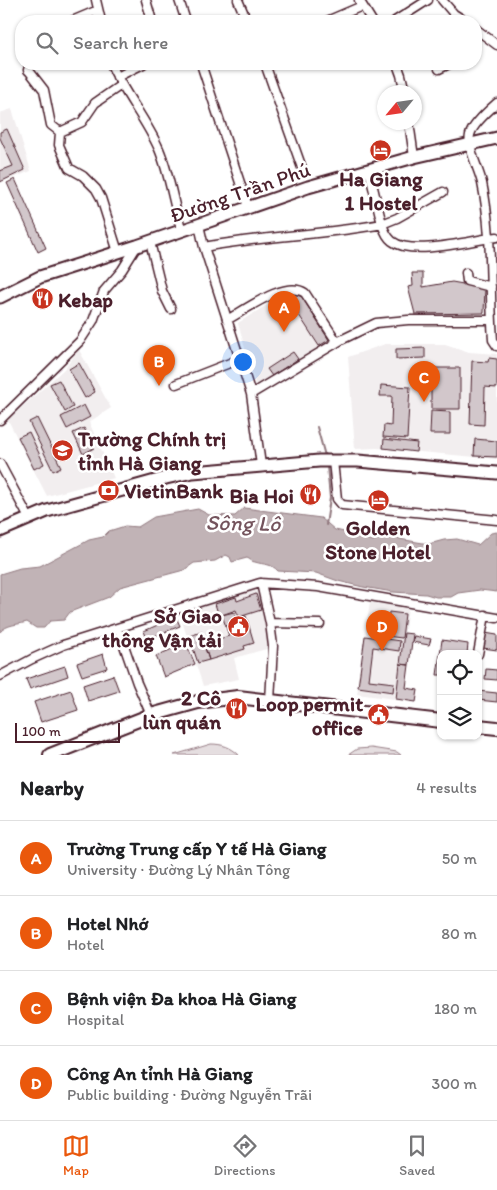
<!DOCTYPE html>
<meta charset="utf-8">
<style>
:root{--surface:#fff;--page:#f6f6f6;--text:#202124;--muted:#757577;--line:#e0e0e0;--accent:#ea580c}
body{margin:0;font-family:Itim,sans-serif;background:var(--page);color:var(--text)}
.controls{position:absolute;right:15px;bottom:15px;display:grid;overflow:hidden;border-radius:10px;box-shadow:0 1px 4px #0004}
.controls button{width:45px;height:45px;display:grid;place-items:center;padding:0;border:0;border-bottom:1px solid var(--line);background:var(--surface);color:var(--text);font:25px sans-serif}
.compass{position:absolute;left:377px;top:85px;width:45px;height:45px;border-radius:50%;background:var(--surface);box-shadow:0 1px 4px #0004;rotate:241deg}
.scale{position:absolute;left:15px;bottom:12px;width:105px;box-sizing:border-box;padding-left:5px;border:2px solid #4a1f2b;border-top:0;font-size:14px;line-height:18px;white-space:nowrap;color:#4a1f2b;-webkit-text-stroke:4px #fff;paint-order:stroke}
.you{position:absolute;left:242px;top:361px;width:18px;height:18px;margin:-12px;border:4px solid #fff;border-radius:50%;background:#1a73e8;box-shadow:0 0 0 8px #1a73e833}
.badge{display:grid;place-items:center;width:32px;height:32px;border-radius:50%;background:var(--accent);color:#fff;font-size:16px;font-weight:700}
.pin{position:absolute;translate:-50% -41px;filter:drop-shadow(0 1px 2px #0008)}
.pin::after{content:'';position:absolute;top:26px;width:18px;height:15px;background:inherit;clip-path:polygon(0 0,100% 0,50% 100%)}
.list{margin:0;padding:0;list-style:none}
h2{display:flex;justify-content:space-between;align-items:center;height:65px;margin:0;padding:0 20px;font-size:21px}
h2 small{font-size:16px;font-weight:400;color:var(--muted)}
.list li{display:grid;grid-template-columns:32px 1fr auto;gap:15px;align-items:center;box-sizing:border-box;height:75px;padding:0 20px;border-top:1px solid var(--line)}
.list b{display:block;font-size:19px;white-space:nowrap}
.list p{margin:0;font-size:16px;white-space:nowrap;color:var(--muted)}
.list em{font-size:16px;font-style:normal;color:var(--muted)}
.icon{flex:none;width:28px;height:28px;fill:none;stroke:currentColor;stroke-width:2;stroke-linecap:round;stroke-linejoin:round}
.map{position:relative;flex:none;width:497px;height:755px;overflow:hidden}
.search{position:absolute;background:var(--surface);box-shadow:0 1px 4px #0004;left:15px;right:15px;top:15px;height:55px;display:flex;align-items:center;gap:12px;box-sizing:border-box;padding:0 18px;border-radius:20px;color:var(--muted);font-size:19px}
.sheet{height:365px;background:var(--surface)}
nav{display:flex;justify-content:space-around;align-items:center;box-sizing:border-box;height:70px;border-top:1px solid var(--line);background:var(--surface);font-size:14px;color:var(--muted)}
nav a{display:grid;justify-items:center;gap:2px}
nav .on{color:var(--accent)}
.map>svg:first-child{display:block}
.built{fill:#f2eeef}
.green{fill:#e5dee0;stroke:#987e86}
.water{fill:#c1b3b6;stroke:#91787e}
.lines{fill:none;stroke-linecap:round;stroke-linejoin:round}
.stream{stroke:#91787e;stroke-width:2}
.building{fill:#d2c7cb;stroke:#4a1f2b}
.street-tunnel{stroke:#dbd2d5;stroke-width:8;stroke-dasharray:8 4;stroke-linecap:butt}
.street-casing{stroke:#4a1f2b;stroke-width:11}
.secondary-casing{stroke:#4a1f2b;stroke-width:15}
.primary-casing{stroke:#4a1f2b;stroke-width:16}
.street{stroke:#fff;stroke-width:8}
.secondary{stroke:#fff;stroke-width:11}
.primary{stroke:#fff;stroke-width:12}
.labels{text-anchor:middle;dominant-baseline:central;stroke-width:5;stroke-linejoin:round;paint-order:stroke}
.poi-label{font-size:21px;font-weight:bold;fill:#4a1f2b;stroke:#fff;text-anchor:end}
.street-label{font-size:21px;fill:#4a1f2b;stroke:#fff}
.water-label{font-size:22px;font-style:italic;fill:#74535c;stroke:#fff}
</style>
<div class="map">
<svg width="497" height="755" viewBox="0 0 497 755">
<rect width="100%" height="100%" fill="#fff"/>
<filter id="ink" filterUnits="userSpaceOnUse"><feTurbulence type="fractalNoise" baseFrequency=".02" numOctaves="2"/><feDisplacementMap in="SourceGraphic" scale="10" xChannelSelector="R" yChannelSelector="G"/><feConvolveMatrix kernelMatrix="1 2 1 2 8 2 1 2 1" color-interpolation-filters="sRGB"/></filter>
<g filter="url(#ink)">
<path class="built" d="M12,109L31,171L0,183V113Z
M294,290L300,291L333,342L269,381L255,384L238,323L273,301Z
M385,344H445L469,352L497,354V459L377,448L355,449L348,357Z
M79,350L111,408L89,422L114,478L47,496L8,420L64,369Z
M257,589L268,624L270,648L234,658L239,679L203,686L180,615L199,606Z
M370,602L408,608L395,699L357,694Z"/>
<path class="green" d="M211,744C222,744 231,747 239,755H174Z
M371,748L397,752L401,755H348L357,749Z"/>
<path class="water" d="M244,508L321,518L335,530L363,536L368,540L373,541L389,534L395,528L397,529V537L399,539L429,544L444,540L457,539L478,545L491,533L497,532V592L480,590L458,593L451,597H436L426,594L393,592L363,587L338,581L316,573L278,571C271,563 264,565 255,562C252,562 250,559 247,558L232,562L230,557L226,555L215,561L194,563L184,570L120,587L109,597L70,612L64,620L50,621L44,628H36L27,622C17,625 7,624 0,632V574L20,568L40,566L89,540L103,537L109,531L125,526L138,527L154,517L198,509L209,515L235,516Z"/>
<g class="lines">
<path class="stream" d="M317,427L325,456
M326,525L330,498L327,466"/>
</g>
<path class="building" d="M7,129L25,170L0,182V171L13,166L0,138V132Z
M15,179L46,248L38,252L7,183Z
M412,273H423V287L452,282L485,288L484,313L415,314L408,287L413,286Z
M298,291L329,340L319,346L288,298Z
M425,348V358L396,359V349Z
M293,352L298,359L272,376L267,369Z
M489,358L497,359V388L485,387L484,425L470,424L472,361L488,362Z
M79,363L95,392L85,398L69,369Z
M431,368H460V409H431Z
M59,380L73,407L65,412L50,384Z
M381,385L410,387L407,439L383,437L384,425L391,426L392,396H380Z
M84,405L90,417L67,429L61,417Z
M431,411L450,412V434H430Z
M37,418L61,467L53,471L29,422Z
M84,428L94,448L83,454L73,433Z
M29,432L44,464L34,469L18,437Z
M384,439L417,443L416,452L383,448Z
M475,439L497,441V457L474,456Z
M256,594L261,610L239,617L236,610L219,616L215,604L236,597L237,601Z
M234,612L236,619L246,616L254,643L244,646L245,649L209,660L204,644L229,636L222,615Z
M389,612L405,614L402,638L386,636Z
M176,617L180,626L147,639L144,631Z
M202,632L204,638L202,639L209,660L198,663L189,636Z
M404,633L413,634L409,665L400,664Z
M485,633L497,635V650L483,648Z
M365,636L400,641L399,651L373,647L369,680L394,683L393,692L358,687Z
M414,636L431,639L429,645L412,642Z
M442,640L468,644L467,654H441V675H437Z
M186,643L195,664L164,677L156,656Z
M103,654L107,668L82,676L77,663Z
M400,664L409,665L406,688L418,690L416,702L396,699Z
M65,666L68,676L30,689L26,679Z
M486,669L497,670V680L485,679Z
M113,675L119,691L88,701L83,685Z
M71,690L78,710L41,722L34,702Z
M478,691L497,693V702L478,700Z"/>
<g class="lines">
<path class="street-tunnel" d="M302,168L306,179"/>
<defs>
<path id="street" d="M96,0L101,21
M146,0L152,21
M179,0L186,21
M238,0L247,21
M359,0L372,21
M442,0L454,14L465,21
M72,21L98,10
M327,21L362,6
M395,21L428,0
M476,29L497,45
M30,64L28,70L30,72L44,90L51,125L60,132L82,122L95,103L121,85
M111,64C124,94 146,119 159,149C170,175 173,204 182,231
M201,64L248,207
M265,64L302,168
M397,64L401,75L405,92
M439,69L449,64
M117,77L143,64
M497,103C489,110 472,125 470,135C467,148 479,169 482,183C493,235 489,288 493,340L497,346
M409,122L414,157
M60,132L59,145L69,168L83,176L96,189L101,198L118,252
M369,171L382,224L397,218L443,192
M199,225L204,247C263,236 323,235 382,224C384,230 387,237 392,241C412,257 472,240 497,237
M150,242L162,291L171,309
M204,247L251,394L261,465
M466,273L467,281L491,287
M227,320C245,310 286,279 305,293L337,342
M176,384L240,359
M251,394L341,340L376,323L408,320H491
M0,420L80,341L93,321L104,291L122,270L137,246
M333,461L337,499L342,505L497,520
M0,464L29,518
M261,583L270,623
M118,628L137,683L151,715
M478,654L485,615
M0,676L32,659L63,645L260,583L318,587L497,618
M270,701L273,646L270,623L320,624"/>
<path id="secondary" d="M0,297L40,277L137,246L308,187L414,157L497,138
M0,531L47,511L166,478L193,472L319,461H358L497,473"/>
<path id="primary" d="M478,726L497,728
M50,755L151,715L198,702L238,697L441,721"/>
</defs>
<use href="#street" class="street-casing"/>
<use href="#secondary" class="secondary-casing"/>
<use href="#primary" class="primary-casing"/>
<use href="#street" class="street"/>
<use href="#secondary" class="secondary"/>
<use href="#primary" class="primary"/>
</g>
</g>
<defs>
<symbol id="hotel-disc" viewBox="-11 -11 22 22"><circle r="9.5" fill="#c8321e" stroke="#fff"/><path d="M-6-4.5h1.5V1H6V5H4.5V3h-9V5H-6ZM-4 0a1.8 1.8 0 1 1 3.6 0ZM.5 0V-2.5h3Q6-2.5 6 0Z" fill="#fff"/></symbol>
<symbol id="restaurant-disc" viewBox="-11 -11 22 22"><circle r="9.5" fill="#c8321e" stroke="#fff"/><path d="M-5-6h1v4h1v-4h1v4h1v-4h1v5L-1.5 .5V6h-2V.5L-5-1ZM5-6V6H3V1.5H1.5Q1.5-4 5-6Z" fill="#fff"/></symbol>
<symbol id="university-disc" viewBox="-11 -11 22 22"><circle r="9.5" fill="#c8321e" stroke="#fff"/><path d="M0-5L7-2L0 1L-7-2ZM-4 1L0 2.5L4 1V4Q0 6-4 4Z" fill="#fff"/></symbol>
<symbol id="bank-disc" viewBox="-11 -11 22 22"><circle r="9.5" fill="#c8321e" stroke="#fff"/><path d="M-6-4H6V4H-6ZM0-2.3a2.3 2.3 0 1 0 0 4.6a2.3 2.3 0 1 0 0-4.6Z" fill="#fff"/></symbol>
<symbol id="civic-disc" viewBox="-11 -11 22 22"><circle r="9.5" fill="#c8321e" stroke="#fff"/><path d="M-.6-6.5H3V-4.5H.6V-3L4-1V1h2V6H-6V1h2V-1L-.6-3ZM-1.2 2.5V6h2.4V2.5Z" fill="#fff"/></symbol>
</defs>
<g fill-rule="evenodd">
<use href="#hotel-disc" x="368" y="138" width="25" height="25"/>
<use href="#restaurant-disc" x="30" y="286" width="25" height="25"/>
<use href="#university-disc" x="50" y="438" width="25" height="25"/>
<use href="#bank-disc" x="96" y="478" width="25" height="25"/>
<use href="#restaurant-disc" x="298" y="482" width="25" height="25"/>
<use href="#hotel-disc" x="366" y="488" width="25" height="25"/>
<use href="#civic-disc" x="226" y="614" width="25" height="25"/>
<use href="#restaurant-disc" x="224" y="696" width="25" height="25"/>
<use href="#civic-disc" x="366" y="702" width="25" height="25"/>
</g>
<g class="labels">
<g class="poi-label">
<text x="381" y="178" text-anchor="middle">Ha Giang<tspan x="381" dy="24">1 Hostel</tspan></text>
<text x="58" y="299" text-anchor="start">Kebap</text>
<text x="78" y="438" text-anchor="start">Trường Chính trị<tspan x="78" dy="24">tỉnh Hà Giang</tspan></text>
<text x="124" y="490" text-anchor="start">VietinBank</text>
<text x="294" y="495">Bia Hoi</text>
<text x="378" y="527" text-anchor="middle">Golden<tspan x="378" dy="24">Stone Hotel</tspan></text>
<text x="222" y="615">Sở Giao<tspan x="222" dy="24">thông Vận tải</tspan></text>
<text x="221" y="697">2 Cô<tspan x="221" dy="24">lùn quán</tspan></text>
<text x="363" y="703">Loop permit<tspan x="363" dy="24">office</tspan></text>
</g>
<g class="street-label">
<text transform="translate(240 192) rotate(-19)">Đường Trần Phú</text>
</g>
<g class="water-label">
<text transform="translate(243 523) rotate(1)">Sông Lô</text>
</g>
</g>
</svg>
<div class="controls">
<button><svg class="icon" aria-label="locate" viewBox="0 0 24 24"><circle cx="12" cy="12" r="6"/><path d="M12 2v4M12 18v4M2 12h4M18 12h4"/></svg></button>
<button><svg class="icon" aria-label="layers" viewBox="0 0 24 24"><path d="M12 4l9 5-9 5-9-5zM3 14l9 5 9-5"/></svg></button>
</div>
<svg class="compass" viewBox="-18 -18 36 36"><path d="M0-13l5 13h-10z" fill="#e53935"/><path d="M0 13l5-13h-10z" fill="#757577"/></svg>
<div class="scale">100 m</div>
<div class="you"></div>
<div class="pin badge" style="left:284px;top:332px">A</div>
<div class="pin badge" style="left:159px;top:386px">B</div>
<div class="pin badge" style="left:424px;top:402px">C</div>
<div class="pin badge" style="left:382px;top:651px">D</div>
<div class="search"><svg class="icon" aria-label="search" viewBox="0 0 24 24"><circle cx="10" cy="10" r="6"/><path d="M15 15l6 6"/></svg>Search here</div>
</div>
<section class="sheet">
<h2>Nearby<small>4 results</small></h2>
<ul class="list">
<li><span class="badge">A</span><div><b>Trường Trung cấp Y tế Hà Giang</b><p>University · Đường Lý Nhân Tông</p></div><em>50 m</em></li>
<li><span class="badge">B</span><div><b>Hotel Nhớ</b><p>Hotel</p></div><em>80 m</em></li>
<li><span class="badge">C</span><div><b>Bệnh viện Đa khoa Hà Giang</b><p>Hospital</p></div><em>180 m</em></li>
<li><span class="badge">D</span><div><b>Công An tỉnh Hà Giang</b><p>Public building · Đường Nguyễn Trãi</p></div><em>300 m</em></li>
</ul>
</section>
<nav>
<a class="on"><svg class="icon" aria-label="map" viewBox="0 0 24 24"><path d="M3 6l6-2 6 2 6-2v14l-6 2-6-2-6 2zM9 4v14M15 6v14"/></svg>Map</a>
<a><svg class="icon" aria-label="directions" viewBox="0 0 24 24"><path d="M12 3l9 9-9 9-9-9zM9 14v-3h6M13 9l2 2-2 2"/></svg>Directions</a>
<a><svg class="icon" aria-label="saved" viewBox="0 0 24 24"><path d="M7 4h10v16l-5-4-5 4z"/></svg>Saved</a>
</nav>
